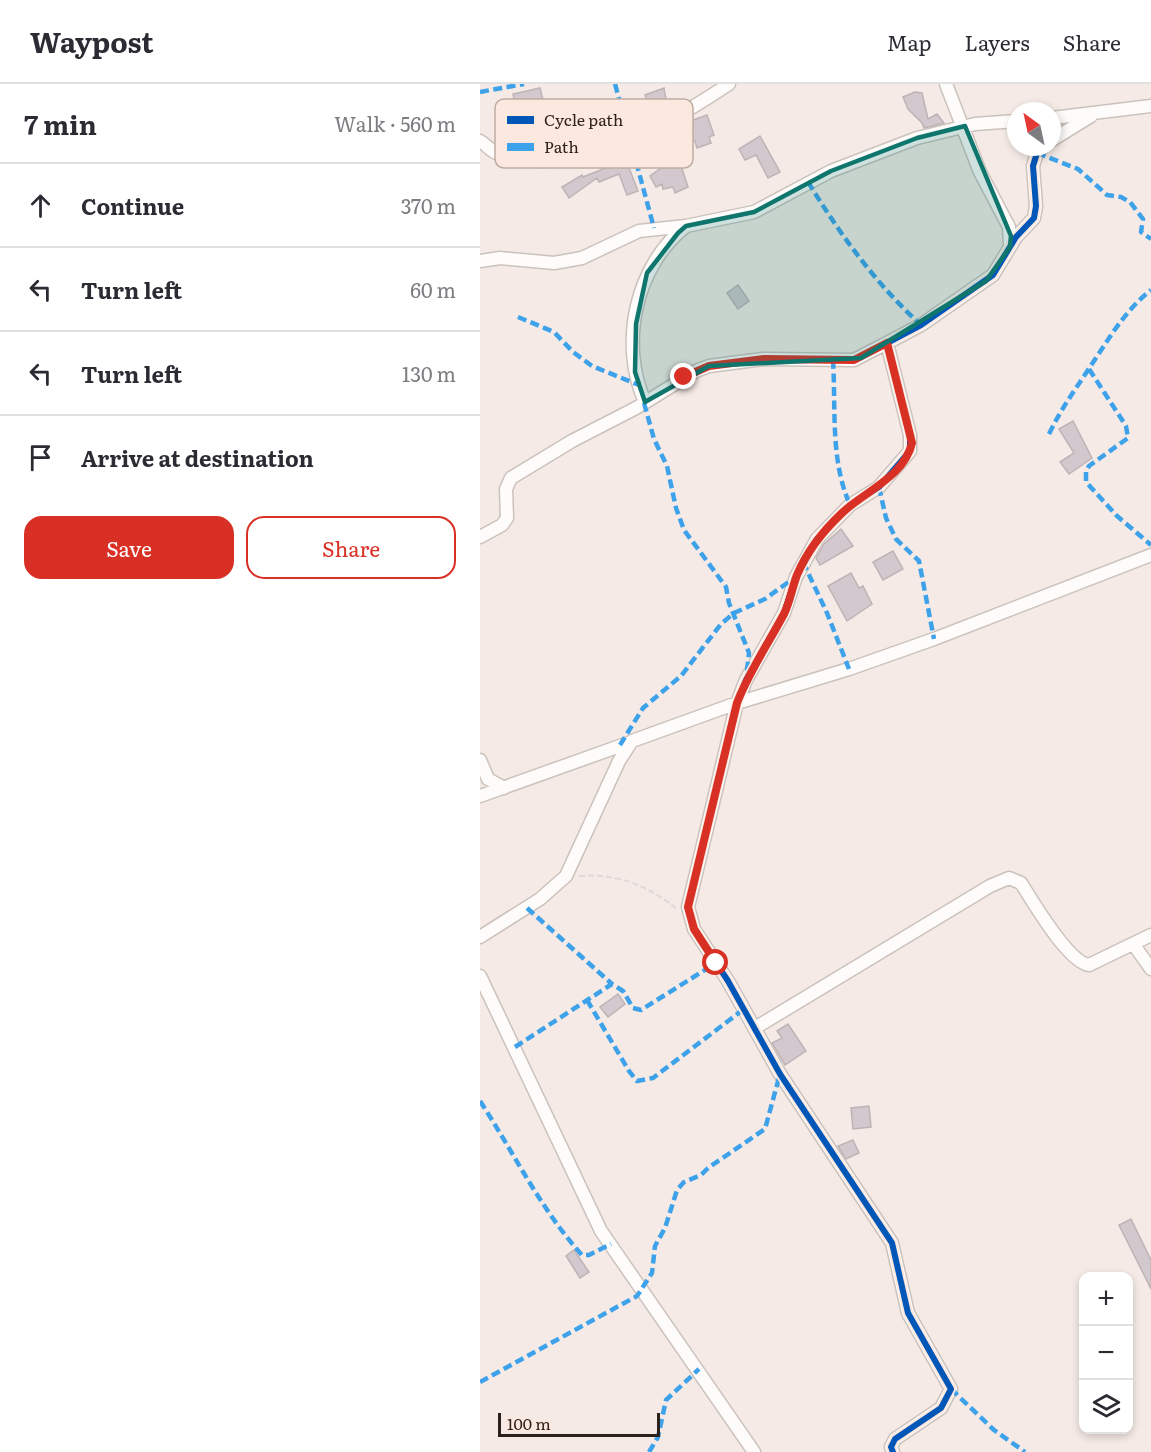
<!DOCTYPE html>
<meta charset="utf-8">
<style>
:root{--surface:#fff;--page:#f7f7f7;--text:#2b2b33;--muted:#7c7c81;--line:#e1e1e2;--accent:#d93025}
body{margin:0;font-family:Literata,serif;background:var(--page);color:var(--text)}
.controls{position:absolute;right:18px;bottom:18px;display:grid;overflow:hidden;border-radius:12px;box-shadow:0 3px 9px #0003}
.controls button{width:54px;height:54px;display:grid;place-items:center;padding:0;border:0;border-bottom:2px solid var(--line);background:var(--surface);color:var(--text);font:30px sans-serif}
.compass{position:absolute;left:527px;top:18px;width:54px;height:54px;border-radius:50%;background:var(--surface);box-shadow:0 3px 9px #0003;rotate:327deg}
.scale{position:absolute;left:18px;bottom:15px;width:162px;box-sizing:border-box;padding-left:6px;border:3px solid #2d221b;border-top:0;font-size:16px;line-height:21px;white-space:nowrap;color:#2d221b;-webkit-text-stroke:4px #fce8de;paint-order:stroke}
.stop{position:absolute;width:18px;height:18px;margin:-14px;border:4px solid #d93025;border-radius:50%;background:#fff}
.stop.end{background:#d93025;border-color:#fff;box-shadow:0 2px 6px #0008}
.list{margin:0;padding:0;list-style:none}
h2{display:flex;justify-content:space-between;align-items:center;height:78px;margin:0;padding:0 24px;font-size:26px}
h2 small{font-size:20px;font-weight:400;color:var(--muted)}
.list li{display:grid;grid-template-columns:39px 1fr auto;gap:18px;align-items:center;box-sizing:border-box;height:84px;padding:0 24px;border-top:2px solid var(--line)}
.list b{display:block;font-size:22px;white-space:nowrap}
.list em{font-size:20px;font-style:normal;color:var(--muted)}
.actions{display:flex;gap:12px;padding:18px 24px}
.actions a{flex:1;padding:14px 0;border:2px solid var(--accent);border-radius:18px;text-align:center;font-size:21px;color:var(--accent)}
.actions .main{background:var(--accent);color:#fff}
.icon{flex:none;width:33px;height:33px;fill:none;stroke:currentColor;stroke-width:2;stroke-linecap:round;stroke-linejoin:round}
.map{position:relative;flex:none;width:671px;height:1368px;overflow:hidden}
header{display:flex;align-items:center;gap:36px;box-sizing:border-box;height:84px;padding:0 30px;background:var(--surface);border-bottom:2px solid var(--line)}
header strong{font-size:28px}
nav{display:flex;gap:33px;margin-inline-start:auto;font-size:21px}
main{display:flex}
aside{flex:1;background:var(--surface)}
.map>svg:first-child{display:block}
.building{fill:#d3c8ce;stroke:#bcb4b6;stroke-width:1.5}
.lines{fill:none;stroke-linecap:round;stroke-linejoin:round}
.minor-casing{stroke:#ccc2bc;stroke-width:15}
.path{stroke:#dcd9d7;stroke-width:2;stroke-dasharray:6 3;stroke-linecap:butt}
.minor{stroke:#fefcfb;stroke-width:12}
.quiet{stroke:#3ea2ea;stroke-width:4.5;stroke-dasharray:9 4.5;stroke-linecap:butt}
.cycleway-casing{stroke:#fce8de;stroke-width:10}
.cycleway{stroke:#0057b8;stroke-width:6}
.route{stroke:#d93025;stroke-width:8}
.marked{fill:#0f766e;fill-opacity:0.2;stroke:#0f766e;stroke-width:4.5;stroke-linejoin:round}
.key{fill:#fce8de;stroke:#beada4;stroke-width:1.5}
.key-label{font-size:16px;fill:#2d221b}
</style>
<header>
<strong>Waypost</strong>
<nav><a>Map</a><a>Layers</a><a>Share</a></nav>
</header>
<main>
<aside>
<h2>7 min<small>Walk · 560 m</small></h2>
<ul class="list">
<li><svg class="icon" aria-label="ahead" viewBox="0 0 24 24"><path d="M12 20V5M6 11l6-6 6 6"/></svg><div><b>Continue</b></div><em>370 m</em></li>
<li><svg class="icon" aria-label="left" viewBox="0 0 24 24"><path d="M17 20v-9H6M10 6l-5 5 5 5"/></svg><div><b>Turn left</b></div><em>60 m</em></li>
<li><svg class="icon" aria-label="left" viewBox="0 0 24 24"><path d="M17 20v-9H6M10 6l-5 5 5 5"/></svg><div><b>Turn left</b></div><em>130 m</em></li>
<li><svg class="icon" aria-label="arrive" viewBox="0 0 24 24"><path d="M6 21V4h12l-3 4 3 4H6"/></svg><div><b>Arrive at destination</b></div></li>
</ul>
<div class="actions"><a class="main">Save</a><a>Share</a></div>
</aside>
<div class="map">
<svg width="671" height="1368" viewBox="0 0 671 1368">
<rect width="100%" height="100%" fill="#f5eae5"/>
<path class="building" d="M60,4L63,16L58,17L59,25L50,27L51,33L39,36L33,10Z
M184,4L188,28L174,35L165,11Z
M435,8L442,9L448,35L457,30L464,39L444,44L442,39L428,25L423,13Z
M227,31L234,51L229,53L231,59L217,64L215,57L208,59L202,40Z
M280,52L300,88L288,94L276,71L265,76L259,65Z
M198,72L208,103L195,109L193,103L183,105L182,100L176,103L170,92Z
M146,76L158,107L147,111L139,90L119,98L117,94L89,114L82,103L102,91L103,93Z
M258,201L269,217L258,225L247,209Z
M593,337L612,374L589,390L580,378L594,369L579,345Z
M361,445L373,462L340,481L336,474L344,460Z
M413,467L423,485L403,496L393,478Z
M371,489L379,504L383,502L392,520L367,537L348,502Z
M138,910L145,920L128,933L120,923Z
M308,940L326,967L305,981L292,959L302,954L297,947Z
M389,1022L391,1043L373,1045L371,1024Z
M373,1056L379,1069L366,1075L358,1062Z
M651,1135L671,1176V1205L639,1141Z
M94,1166L109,1188L100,1194L86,1172Z"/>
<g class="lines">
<defs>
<path id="minor" d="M466,0L500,88L529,143L530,161
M572,34L671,22
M572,56L611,32
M0,57C7,61 11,68 19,70C97,96 185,42 249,0
M0,177L20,174L74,179L102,174L159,147L206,142L274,128L351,87L437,54L495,40L536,37
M165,318C139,260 155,182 206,142
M0,453L22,441L27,434L26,405L31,394L92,357L156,324L216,287L229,282L283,275L374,276L407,259
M0,676L8,695L24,704
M0,712L151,658
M0,853L60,815L86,792L139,677L152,657L257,619L369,585L454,555L671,471
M654,861L671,885
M0,892L121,1147L274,1368
M275,944L510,802L529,794L541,799C553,818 588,878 609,881L671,851
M413,1368L411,1363L415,1355L461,1324L471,1305L428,1229L412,1159L300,990L248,897L214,845L208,823L257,619L266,596L304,529L316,493L337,455L370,421L399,403L430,367V351L407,259L441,241L513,191L536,153L554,134L556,122L553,82L557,69L563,63"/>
</defs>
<use href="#minor" class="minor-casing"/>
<path class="path" d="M99,792C138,789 169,802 198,826"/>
<use href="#minor" class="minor"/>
<path class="quiet" d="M135,0L174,144
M0,8L44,0
M557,69L598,85L627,111L641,113L650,118L663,135L661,148L671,155
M328,98C360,150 395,199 441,241
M38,233L74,248L93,268L112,282L159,301
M353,276C356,325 350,376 370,421
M609,285L646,342L648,354L609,382L606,387V398L637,432L671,461
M164,319L174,355L187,382L196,424L204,446L246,503L249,519L269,569L267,587
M569,350C581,325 593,309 608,286C627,258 644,227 671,206
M399,403L406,434L416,455L439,477L454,555
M323,478L347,529L369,585
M140,661L163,624L201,592L241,540L254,529L285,515L314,494
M47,824L132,900
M107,916L149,987L157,997L173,994L264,925
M35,963L132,900L143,907L153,924L161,926L236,879
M0,1017C34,1069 61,1126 102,1171H109L131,1160
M0,1298L157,1212L172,1189L175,1162L185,1144L197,1106L204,1098L221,1091L228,1084L285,1045L300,990
M471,1305L514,1346L545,1368
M169,1368L178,1353L186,1316L219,1285"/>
<defs>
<path id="cycleway" d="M413,1368L411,1363L415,1355L461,1324L471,1305L428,1229L412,1159L300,990L248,897L214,845L208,823L257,619L266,596L304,529L316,493L337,455L370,421L399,403L430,367V351L407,259L441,241L513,191L536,153L554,134L556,122L553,82L557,69L563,63"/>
</defs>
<use href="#cycleway" class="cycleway-casing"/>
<use href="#cycleway" class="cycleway"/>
</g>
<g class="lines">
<path class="route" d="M204,293L229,282L284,275L374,276L407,259L432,359C424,393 385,407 362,429C343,447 327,467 317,491C312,504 310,518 304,530C288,560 269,588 257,619L208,823L214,845L236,879"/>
</g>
<path class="marked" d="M485,42L531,152L530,163L506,197L381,274L229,282L165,318L155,288L156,240L167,189L198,149L206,142L274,128L351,87L437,54Z"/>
<rect x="15" y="15" width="198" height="69" rx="9" class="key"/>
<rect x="27" y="32" width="27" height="8" fill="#0057b8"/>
<rect x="27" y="59" width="27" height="8" fill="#3ea2ea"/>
<g class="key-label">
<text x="64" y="42">Cycle path</text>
<text x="64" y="69">Path</text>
</g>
</svg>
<div class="controls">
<button>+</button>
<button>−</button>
<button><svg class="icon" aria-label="layers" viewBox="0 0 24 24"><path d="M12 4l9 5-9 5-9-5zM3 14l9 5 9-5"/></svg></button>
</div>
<svg class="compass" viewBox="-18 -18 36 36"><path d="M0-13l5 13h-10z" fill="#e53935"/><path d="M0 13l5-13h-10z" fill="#7c7c81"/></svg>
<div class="scale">100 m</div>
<div class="stop" style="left:236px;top:879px"></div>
<div class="stop end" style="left:204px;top:293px"></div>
</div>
</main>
